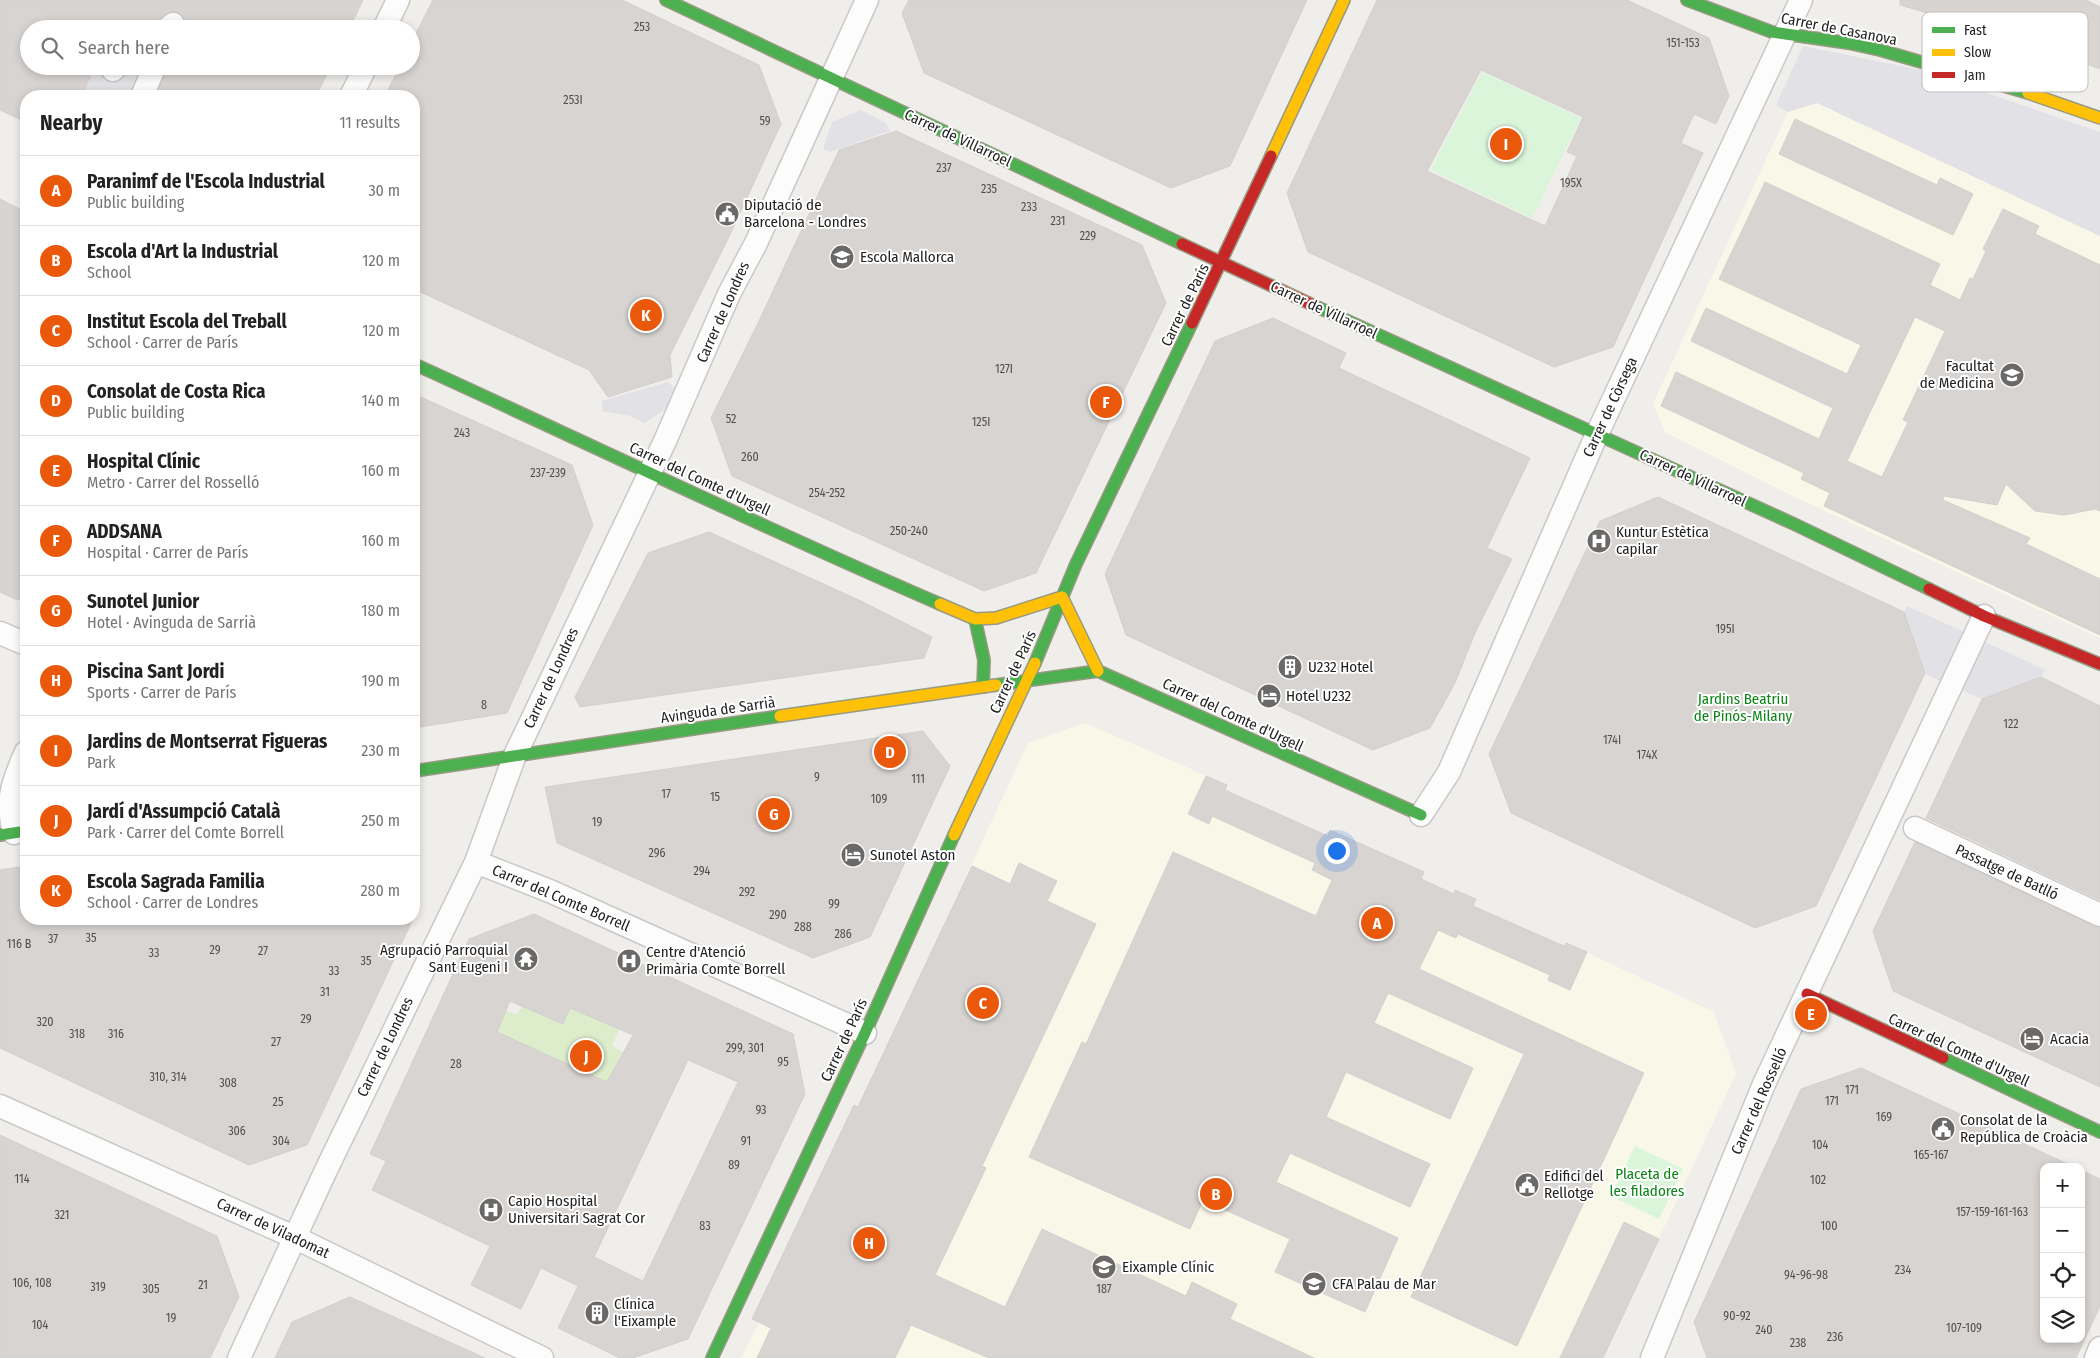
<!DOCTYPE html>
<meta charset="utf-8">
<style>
:root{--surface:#fff;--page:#f2f2f2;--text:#222;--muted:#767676;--line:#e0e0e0;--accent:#ea580c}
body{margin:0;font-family:"Fira Sans Condensed",sans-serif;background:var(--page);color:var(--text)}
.controls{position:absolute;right:15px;bottom:15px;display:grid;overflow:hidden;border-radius:10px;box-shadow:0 2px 8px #0003}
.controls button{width:45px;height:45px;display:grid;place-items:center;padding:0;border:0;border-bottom:1px solid var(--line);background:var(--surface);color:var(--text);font:25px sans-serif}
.you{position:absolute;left:1336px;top:850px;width:18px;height:18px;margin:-12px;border:4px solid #fff;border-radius:50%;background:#1a73e8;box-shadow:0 0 0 8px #1a73e833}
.badge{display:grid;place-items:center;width:32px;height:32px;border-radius:50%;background:var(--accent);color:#fff;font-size:16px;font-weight:700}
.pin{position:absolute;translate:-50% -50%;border:2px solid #fff;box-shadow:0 1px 5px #0006}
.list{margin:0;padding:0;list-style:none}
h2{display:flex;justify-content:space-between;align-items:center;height:65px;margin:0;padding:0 20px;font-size:21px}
h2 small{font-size:16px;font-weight:400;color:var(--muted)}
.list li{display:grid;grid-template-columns:32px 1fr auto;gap:15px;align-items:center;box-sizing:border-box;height:70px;padding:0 20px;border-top:1px solid var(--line)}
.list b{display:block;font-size:19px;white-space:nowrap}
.list p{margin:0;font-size:16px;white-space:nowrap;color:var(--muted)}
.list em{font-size:16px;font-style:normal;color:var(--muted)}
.icon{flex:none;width:28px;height:28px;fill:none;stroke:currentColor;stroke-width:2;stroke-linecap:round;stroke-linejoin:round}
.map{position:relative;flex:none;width:2100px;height:1358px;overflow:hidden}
.search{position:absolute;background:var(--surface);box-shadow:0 2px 8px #0003;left:20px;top:20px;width:400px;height:55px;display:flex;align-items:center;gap:12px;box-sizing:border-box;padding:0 18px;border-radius:28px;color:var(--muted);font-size:19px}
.panel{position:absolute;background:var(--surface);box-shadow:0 2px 8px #0003;left:20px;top:90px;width:400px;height:835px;border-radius:20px}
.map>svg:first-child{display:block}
.education{fill:#f8f7e8}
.grass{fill:#ddeccb}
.park{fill:#daf5da}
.plaza{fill:#e2e1e5}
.building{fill:#d7d4d2;stroke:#d3d0cc;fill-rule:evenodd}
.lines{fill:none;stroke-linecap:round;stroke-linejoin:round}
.street-casing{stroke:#c9c8c7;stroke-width:25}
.fast-casing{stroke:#999a82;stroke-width:14}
.slow-casing{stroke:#999a82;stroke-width:14}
.jam-casing{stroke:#999a82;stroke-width:14}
.street{stroke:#fdfcfc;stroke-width:22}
.fast{stroke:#4caf50;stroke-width:11}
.slow{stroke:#ffc107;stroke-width:11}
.jam{stroke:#c62828;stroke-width:11}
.labels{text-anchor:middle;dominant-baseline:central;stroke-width:4;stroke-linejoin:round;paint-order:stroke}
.number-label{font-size:12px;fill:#4f4e4e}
.street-label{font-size:15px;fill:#222;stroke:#fff}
.poi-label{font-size:15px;fill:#222;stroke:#fff;text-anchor:start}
.park-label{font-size:15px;fill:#0c8416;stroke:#fff}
.key{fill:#fff;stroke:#bdbdbd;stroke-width:1}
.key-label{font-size:14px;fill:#222}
</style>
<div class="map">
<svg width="2100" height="1358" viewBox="0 0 2100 1358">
<rect width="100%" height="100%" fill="#f0eeeb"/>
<path class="education" d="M1817,103L2100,236V638L1797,498L1665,432L1653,404L1788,112Z
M1085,723L1207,776L1227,785L1225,789L1327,836L1330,830L1424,872L1421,879L1453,893L1455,890L1476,899L1474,906L1564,947L1566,943L1714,1012L1736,1074L1603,1358H741L759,1323L752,1319L854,1105L859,1107L1028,743Z"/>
<path class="grass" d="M522,1006L563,1024L570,1008L619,1029L612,1046L623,1052L614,1069L611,1084L539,1050L528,1072L512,1039L497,1032L506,1011L517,1015Z"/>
<path class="park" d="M1482,72L1581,118L1532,218L1431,170Z
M1635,1146L1683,1169L1659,1219L1611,1196Z"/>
<path class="plaza" d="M1803,46L1921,70L2100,132V236L1817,103L1788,112L1776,105Z
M98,66H155L142,96H81Z
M861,110L886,123L890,131L830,152L823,149L832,122Z
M668,382L675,389L673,404L645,423L630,416L602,411V401Z
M1907,606L1975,637L2045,670L2041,677L1982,699L1934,678L1925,673L1904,612Z"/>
<path class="building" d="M0,0H363L349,29H185L183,16L178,12L171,11L159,19L154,29H29V66H76L92,74L81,96H26V122L0,110Z
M433,0H622L759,65L781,124L727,241L670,355L672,377L608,397L589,370L414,289V96H385L400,66H411V43Z
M909,0H1307L1230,166L1171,188L924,73L902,13Z
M1377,0H1627L1709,38L1729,96L1716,124L1694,114L1681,143L1703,153L1613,347L1554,367L1308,252L1287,193ZM1481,70L1583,117L1567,152L1577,156L1545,226L1427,171Z
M1900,0H2086L2100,7V69L2010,37L1900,5Z
M168,66H331L316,96H156Z
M1795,119L1937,185L1940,178L1973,194L1953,235L1779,154Z
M896,131L1142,245L1166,303L1036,573L984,591L732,476L711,418L758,323L839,150Z
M1765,182L1940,264L1930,285L1960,300L1970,278L1973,279L1986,251L1983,249L2003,209L2039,226L2035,234L2100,265V511L2095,509L2064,515L2035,511L2006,484L1997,505L1944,496L1943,500L2030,538L2026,544L2100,579V635L1824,506L1830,493L1801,479L1804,473L1661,406L1676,372L1819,439L1833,408L1691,341L1706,308L1847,374L1861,345L1719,279ZM1915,317L1945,331L1903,420L1908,422L1882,477L1847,461Z
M0,199L26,212V597L17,600L0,592Z
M1273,318L1346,353L1339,368L1530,458L1487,548L1512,559L1475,633L1455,683L1430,728L1373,750L1126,635L1105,574L1215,341Z
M414,394L572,465L593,525L507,713L414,728Z
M1658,497L1904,612L1925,673L1816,906L1755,928L1511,813L1489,754L1600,521Z
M709,532L861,601L932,637L924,658L580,707L575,697L648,553Z
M2041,677L2100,706V900L1926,818L1982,699Z
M923,731L950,766L870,937L813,958L557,843L545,787Z
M1206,776L1227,785L1225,790L1328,836L1330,830L1424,872L1421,879L1454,894L1455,890L1476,899L1473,906L1564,946L1566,943L1587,952L1570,990L1548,980L1550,975L1458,934L1456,938L1438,930L1419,969L1644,1073L1517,1346L1411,1297L1524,1054L1388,993L1374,1023L1473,1068L1450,1119L1346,1072L1326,1117L1430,1164L1410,1207L1290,1153L1276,1182L1398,1238L1365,1312L1275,1272L1290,1239L1203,1200L1190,1229L1029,1157L1082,1042L1086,1044L1173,852L1316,916L1332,880L1312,870L1315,863L1212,816L1209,824L1188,814Z
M1915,842L2100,928V1087L1893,991L1873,931Z
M1019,863L1057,881L1047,901L1096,924L982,1166L986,1168L935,1275L1005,1307L1042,1229L1186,1296L1192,1282L1237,1304L1230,1319L1314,1358H989L911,1325L895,1358H757L771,1328L752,1319L854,1105L858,1107L972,866L1010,884Z
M26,866V919H413L307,1145L249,1165L0,1048V870Z
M534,914L793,1034L805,1094L688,1339L633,1358H620L558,1328L578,1286L541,1268L521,1309L471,1285L490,1246L372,1190L386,1161L370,1154L469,939ZM510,1001L563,1024L570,1008L633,1035L607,1082L497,1032ZM688,1060L738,1082L643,1281L594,1257Z
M1861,1068L2074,1167H2044V1339H2081V1170L2100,1179V1306L2076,1358H1707L1694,1322L1801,1089Z
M0,1135L217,1236L239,1297L210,1358H0Z
M1624,1222L1659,1239L1603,1358H1560Z
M350,1297L485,1358H275L292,1322Z"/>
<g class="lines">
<defs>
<path id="street" d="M167,29L173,24L171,29
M384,29L398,0
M110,66L113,70L117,66
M142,96L155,66
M351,96L366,66
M0,633L26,644
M1421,815L1449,772L1597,434L1801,0
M1915,828L2100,915
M14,833C6,800 12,783 26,752
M476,862L552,892L865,1033
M0,1106L294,1237L542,1358
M239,1358L327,1168L476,862L515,755L665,441L729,294L756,243L867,0
M1652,1358L1764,1084L1984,616
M2096,1358L2100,1348"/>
<path id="fast" d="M666,0L1182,244
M1687,0L1772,32L1848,43L1880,50L2028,93
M1315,306L1794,524L1929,589
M414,364C590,444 763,528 940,604
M975,619L984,660L983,687
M1035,663L1076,564L1192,323
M996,685L1098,671L1421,815
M414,771L780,716
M0,835L26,831
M1943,1058L2100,1132
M712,1358L865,1033L954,835"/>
<path id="slow" d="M2028,93L2100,118
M1271,156L1344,0
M1062,597L1098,671
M940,604L975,619L996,618L1062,597
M780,716L996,685
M954,835L1035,663"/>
<path id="jam" d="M1182,244L1315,306
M1192,323L1271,156
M1929,589L1984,616L2100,664
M1807,994L1943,1058"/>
</defs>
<use href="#street" class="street-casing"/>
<use href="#fast" class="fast-casing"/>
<use href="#slow" class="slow-casing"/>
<use href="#jam" class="jam-casing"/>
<use href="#street" class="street"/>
<use href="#fast" class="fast"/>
<use href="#slow" class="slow"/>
<use href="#jam" class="jam"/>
</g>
<defs>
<symbol id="civic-disc" viewBox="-11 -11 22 22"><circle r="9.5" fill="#6a6968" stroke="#fff"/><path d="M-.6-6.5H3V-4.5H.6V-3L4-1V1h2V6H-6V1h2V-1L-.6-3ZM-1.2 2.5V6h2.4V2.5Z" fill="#fff"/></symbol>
<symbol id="school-disc" viewBox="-11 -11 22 22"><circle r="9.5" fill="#6a6968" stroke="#fff"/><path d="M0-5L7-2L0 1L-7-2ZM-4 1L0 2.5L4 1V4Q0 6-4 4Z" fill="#fff"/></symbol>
<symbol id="university-disc" viewBox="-11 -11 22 22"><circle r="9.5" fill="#6a6968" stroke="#fff"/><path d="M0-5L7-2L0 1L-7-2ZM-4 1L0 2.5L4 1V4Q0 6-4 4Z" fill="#fff"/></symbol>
<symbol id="hospital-disc" viewBox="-11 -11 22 22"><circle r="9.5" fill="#6a6968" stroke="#fff"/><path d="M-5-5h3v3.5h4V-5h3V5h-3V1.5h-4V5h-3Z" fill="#fff"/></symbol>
<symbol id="building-disc" viewBox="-11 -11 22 22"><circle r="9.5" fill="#6a6968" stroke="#fff"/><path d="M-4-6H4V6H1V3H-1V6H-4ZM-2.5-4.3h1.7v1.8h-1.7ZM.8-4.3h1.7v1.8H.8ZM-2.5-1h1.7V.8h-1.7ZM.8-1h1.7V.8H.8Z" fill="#fff"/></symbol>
<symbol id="hotel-disc" viewBox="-11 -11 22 22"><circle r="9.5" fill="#6a6968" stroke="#fff"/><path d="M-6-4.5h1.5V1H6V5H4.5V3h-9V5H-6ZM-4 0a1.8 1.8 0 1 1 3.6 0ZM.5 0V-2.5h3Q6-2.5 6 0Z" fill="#fff"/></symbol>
<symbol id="temple-disc" viewBox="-11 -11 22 22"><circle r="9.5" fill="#6a6968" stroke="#fff"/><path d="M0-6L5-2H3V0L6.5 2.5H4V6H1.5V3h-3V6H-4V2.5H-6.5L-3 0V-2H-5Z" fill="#fff"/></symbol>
</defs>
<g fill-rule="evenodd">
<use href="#civic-disc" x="713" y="200" width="28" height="28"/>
<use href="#school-disc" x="828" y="243" width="28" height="28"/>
<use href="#university-disc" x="1998" y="361" width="28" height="28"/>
<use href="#hospital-disc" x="1585" y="527" width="28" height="28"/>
<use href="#building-disc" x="1276" y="653" width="28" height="28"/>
<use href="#hotel-disc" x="1255" y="682" width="28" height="28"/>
<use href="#hotel-disc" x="839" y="841" width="28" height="28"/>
<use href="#temple-disc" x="512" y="945" width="28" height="28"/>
<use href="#hospital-disc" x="615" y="947" width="28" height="28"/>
<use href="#hotel-disc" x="2018" y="1025" width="28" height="28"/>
<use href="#civic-disc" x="1929" y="1115" width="28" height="28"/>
<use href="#civic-disc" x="1513" y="1171" width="28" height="28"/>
<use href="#hospital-disc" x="477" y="1196" width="28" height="28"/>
<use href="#university-disc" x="1090" y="1253" width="28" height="28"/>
<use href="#school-disc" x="1300" y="1270" width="28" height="28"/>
<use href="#building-disc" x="583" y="1299" width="28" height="28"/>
</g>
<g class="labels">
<g class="number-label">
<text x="642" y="27">253</text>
<text x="1683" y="43">151-153</text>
<text x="573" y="100">253I</text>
<text x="765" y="121">59</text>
<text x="944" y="168">237</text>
<text x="1571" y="183">195X</text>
<text x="989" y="189">235</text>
<text x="1029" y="207">233</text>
<text x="1058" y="221">231</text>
<text x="1088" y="236">229</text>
<text x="1004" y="369">127I</text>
<text x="731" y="419">52</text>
<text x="981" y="422">125I</text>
<text x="462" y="433">243</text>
<text x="750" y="457">260</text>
<text x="548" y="473">237-239</text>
<text x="827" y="493">254-252</text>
<text x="909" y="531">250-240</text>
<text x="1725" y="629">195I</text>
<text x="484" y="705">8</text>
<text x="2011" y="724">122</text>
<text x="1612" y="740">174I</text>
<text x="1647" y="755">174X</text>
<text x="817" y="777">9</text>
<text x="918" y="779">111</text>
<text x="666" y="794">17</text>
<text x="715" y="797">15</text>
<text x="879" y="799">109</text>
<text x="597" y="822">19</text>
<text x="657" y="853">296</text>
<text x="702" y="871">294</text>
<text x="747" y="892">292</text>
<text x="834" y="904">99</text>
<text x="778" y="915">290</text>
<text x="803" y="927">288</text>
<text x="843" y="934">286</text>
<text x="91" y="938">35</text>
<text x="53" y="939">37</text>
<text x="19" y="944">116 B</text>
<text x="215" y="950">29</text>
<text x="263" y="951">27</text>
<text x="154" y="953">33</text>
<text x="366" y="961">35</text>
<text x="334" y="971">33</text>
<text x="325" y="992">31</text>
<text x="306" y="1019">29</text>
<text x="45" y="1022">320</text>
<text x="77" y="1034">318</text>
<text x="116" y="1034">316</text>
<text x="276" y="1042">27</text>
<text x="745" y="1048">299, 301</text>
<text x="783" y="1062">95</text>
<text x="456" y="1064">28</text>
<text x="168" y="1077">310, 314</text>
<text x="228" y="1083">308</text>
<text x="1852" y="1090">171</text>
<text x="1832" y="1101">171</text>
<text x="278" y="1102">25</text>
<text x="761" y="1110">93</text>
<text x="1884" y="1117">169</text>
<text x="237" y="1131">306</text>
<text x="281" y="1141">304</text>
<text x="746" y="1141">91</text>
<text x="1820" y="1145">104</text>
<text x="1931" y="1155">165-167</text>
<text x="734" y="1165">89</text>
<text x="22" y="1179">114</text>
<text x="1818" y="1180">102</text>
<text x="1992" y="1212">157-159-161-163</text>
<text x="62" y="1215">321</text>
<text x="705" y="1226">83</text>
<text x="1829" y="1226">100</text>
<text x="1903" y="1270">234</text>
<text x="1806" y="1275">94-96-98</text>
<text x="32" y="1283">106, 108</text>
<text x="203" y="1285">21</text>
<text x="98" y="1287">319</text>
<text x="151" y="1289">305</text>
<text x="1104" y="1289">187</text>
<text x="1737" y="1316">90-92</text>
<text x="171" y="1318">19</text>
<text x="40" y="1325">104</text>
<text x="1964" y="1328">107-109</text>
<text x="1764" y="1330">240</text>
<text x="1835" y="1337">236</text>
<text x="1798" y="1343">238</text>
</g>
<g class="street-label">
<text transform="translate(1839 29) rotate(11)">Carrer de Casanova</text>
<text transform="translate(958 138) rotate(25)">Carrer de Villarroel</text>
<text transform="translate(1185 305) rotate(-64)">Carrer de París</text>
<text transform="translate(1324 310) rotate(25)">Carrer de Villarroel</text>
<text transform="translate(723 312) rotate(-66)">Carrer de Londres</text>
<text transform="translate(1610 407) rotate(-65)">Carrer de Còrsega</text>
<text transform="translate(1693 478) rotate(25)">Carrer de Villarroel</text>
<text transform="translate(700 479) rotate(25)">Carrer del Comte d'Urgell</text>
<text transform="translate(1013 672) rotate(-65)">Carrer de París</text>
<text transform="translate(551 678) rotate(-65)">Carrer de Londres</text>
<text transform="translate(718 710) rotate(-8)">Avinguda de Sarrià</text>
<text transform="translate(1233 715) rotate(25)">Carrer del Comte d'Urgell</text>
<text transform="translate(2007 872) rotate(25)">Passatge de Batlló</text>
<text transform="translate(561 898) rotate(23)">Carrer del Comte Borrell</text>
<text transform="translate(844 1040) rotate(-65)">Carrer de París</text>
<text transform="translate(385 1047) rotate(-64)">Carrer de Londres</text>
<text transform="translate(1959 1050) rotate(25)">Carrer del Comte d'Urgell</text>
<text transform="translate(1759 1101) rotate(-66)">Carrer del Rosselló</text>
<text transform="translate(273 1228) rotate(25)">Carrer de Viladomat</text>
</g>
<g class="poi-label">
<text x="744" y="205">Diputació de<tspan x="744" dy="17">Barcelona - Londres</tspan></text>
<text x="860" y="257">Escola Mallorca</text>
<text x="1994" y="366" text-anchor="end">Facultat<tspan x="1994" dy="17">de Medicina</tspan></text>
<text x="1616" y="532">Kuntur Estètica<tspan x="1616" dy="17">capilar</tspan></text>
<text x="1308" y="667">U232 Hotel</text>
<text x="1286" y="696">Hotel U232</text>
<text x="870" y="855">Sunotel Aston</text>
<text x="508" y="950" text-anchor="end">Agrupació Parroquial<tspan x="508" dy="17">Sant Eugeni I</tspan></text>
<text x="646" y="952">Centre d'Atenció<tspan x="646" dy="17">Primària Comte Borrell</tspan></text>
<text x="2050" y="1039">Acacia</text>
<text x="1960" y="1120">Consolat de la<tspan x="1960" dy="17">República de Croàcia</tspan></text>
<text x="1544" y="1176">Edifici del<tspan x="1544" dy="17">Rellotge</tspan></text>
<text x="508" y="1201">Capio Hospital<tspan x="508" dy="17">Universitari Sagrat Cor</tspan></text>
<text x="1122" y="1267">Eixample Clínic</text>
<text x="1332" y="1284">CFA Palau de Mar</text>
<text x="614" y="1304">Clínica<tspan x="614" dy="17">l'Eixample</tspan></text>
</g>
<g class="park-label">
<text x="1743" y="699">Jardins Beatriu<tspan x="1743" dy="17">de Pinós-Milany</tspan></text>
<text x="1647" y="1174">Placeta de<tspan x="1647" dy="17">les filadores</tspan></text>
</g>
</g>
<rect x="1922" y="12" width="166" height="80" rx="8" class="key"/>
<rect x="1932" y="27" width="23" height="6" fill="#4caf50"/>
<rect x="1932" y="49" width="23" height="7" fill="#ffc107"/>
<rect x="1932" y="72" width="23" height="6" fill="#c62828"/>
<g class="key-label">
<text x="1964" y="35">Fast</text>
<text x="1964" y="57">Slow</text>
<text x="1964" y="80">Jam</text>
</g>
</svg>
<div class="controls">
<button>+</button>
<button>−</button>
<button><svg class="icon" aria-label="locate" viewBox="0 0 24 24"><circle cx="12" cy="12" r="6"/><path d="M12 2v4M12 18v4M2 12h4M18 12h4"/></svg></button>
<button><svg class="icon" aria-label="layers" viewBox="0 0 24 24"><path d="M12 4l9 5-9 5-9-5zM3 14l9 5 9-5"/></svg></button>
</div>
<div class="you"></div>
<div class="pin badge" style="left:1377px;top:923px">A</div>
<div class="pin badge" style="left:1216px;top:1194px">B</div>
<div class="pin badge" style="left:983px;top:1003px">C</div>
<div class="pin badge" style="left:890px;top:752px">D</div>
<div class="pin badge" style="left:1811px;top:1014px">E</div>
<div class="pin badge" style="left:1106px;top:402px">F</div>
<div class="pin badge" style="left:774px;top:814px">G</div>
<div class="pin badge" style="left:869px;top:1243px">H</div>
<div class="pin badge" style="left:1506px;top:144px">I</div>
<div class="pin badge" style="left:586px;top:1056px">J</div>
<div class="pin badge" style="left:646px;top:315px">K</div>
<div class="search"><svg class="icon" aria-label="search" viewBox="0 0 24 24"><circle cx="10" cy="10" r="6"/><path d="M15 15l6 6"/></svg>Search here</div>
<section class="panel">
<h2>Nearby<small>11 results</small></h2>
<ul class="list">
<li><span class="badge">A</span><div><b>Paranimf de l'Escola Industrial</b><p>Public building</p></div><em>30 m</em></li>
<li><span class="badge">B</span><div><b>Escola d'Art la Industrial</b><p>School</p></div><em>120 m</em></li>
<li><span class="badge">C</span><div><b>Institut Escola del Treball</b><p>School · Carrer de París</p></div><em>120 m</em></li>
<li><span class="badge">D</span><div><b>Consolat de Costa Rica</b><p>Public building</p></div><em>140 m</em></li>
<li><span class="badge">E</span><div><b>Hospital Clínic</b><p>Metro · Carrer del Rosselló</p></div><em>160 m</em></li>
<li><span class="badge">F</span><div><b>ADDSANA</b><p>Hospital · Carrer de París</p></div><em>160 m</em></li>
<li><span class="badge">G</span><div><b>Sunotel Junior</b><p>Hotel · Avinguda de Sarrià</p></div><em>180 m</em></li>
<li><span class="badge">H</span><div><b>Piscina Sant Jordi</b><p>Sports · Carrer de París</p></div><em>190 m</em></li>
<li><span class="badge">I</span><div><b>Jardins de Montserrat Figueras</b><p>Park</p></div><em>230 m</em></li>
<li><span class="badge">J</span><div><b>Jardí d'Assumpció Català</b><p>Park · Carrer del Comte Borrell</p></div><em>250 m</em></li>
<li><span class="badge">K</span><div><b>Escola Sagrada Familia</b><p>School · Carrer de Londres</p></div><em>280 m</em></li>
</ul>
</section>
</div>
